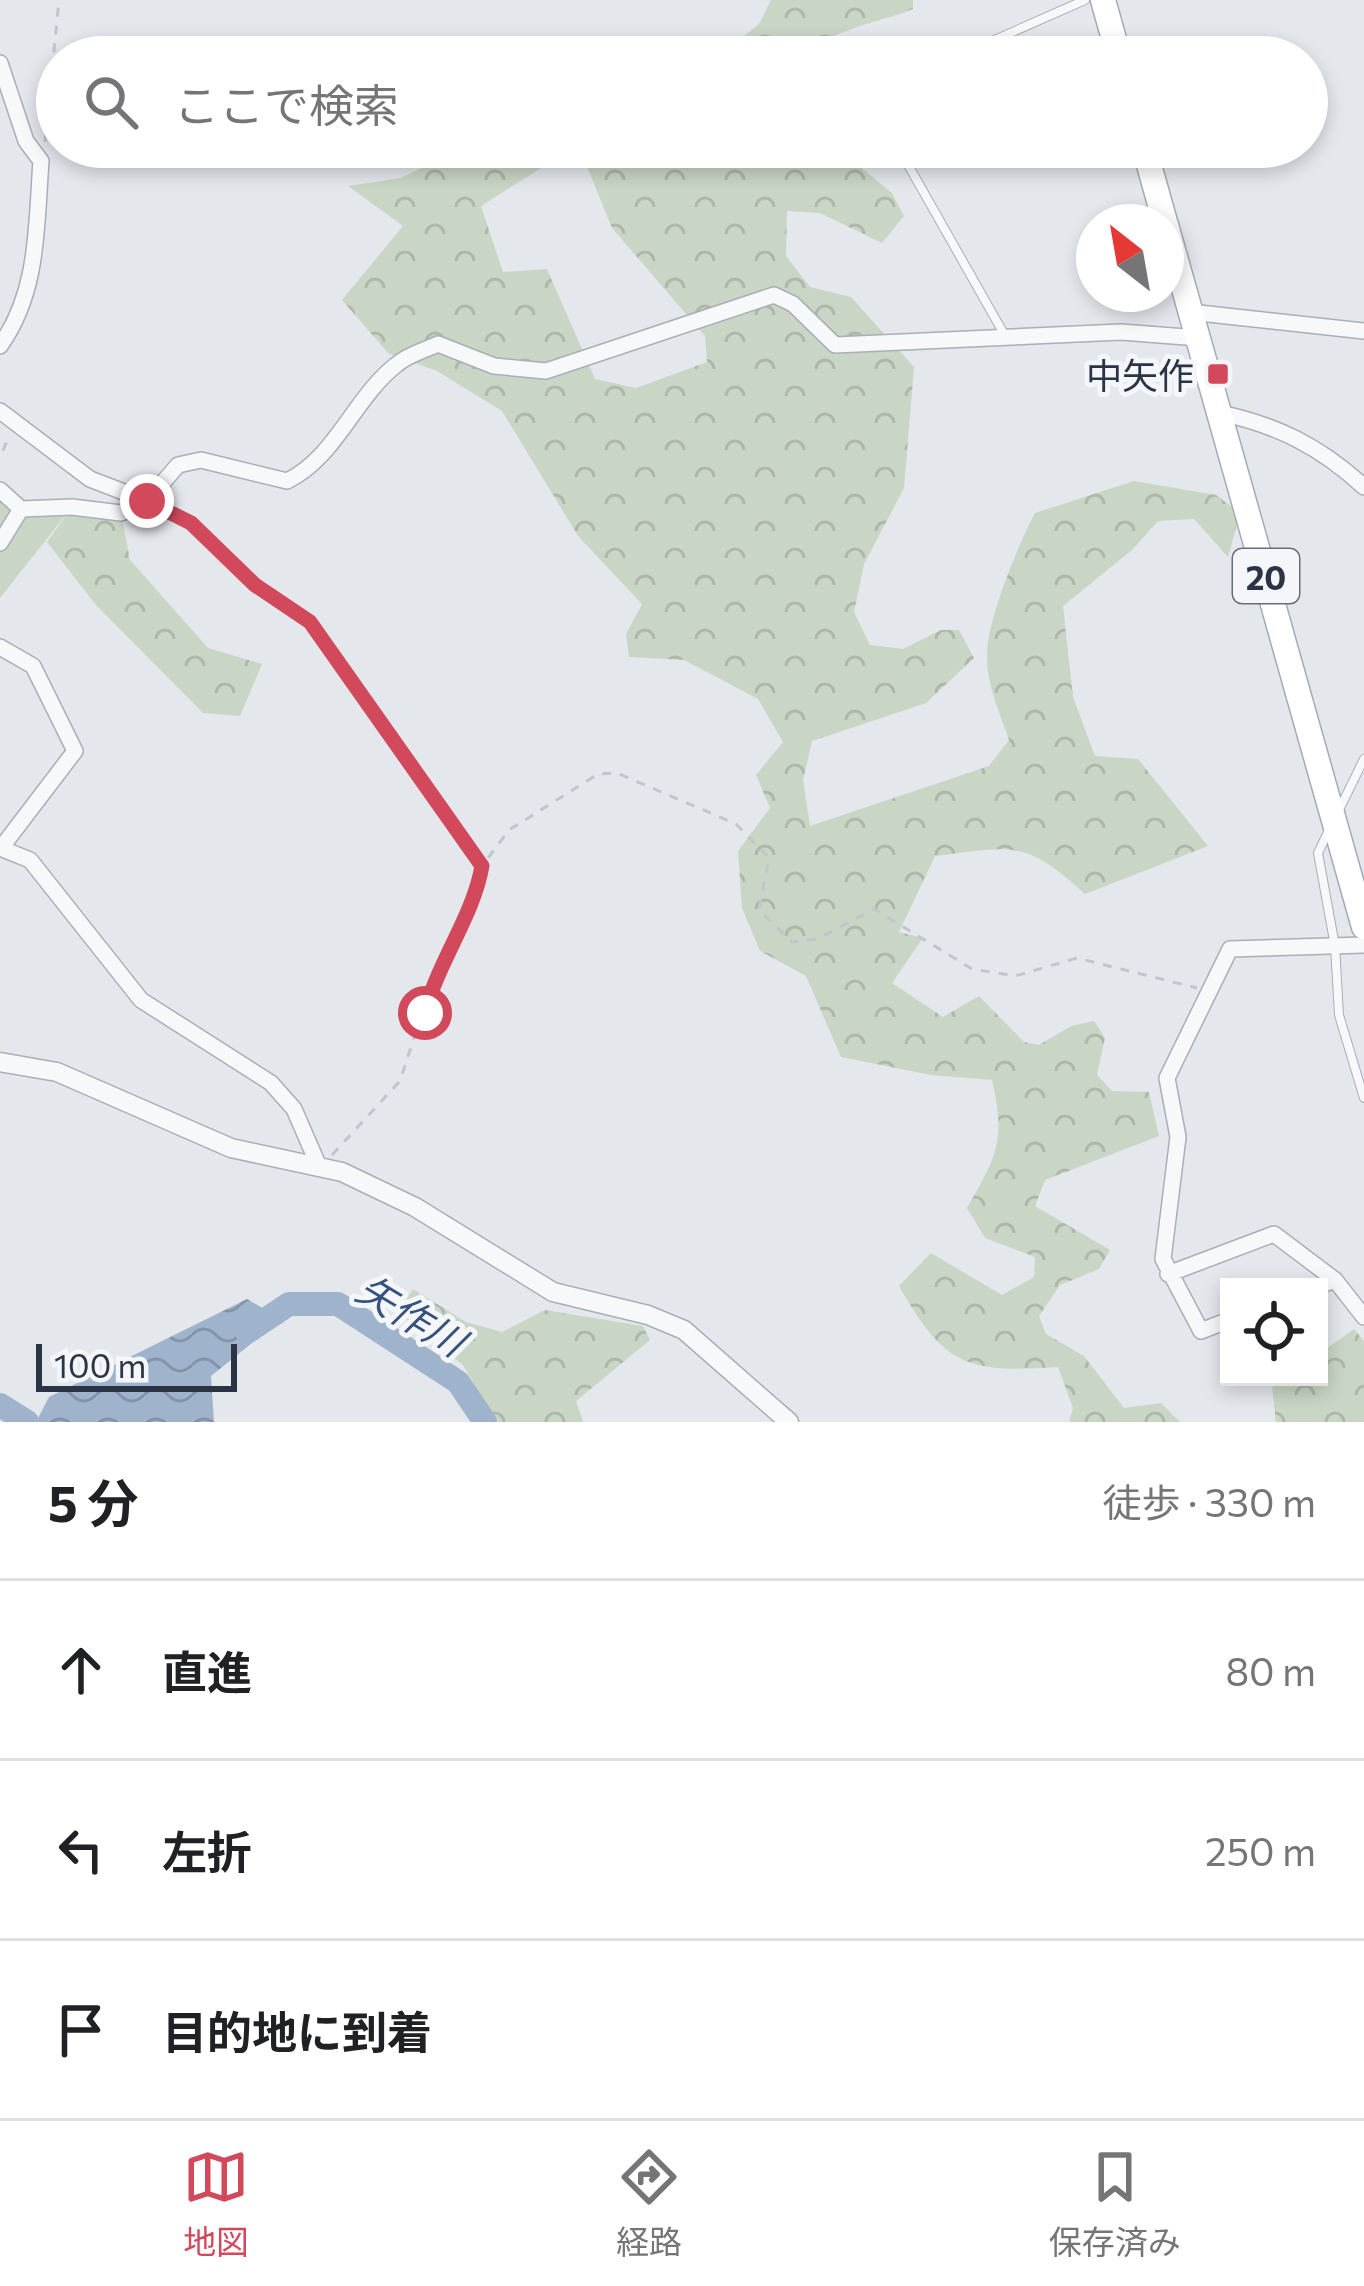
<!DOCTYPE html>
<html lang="ja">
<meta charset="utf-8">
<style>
:root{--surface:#fff;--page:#f6f6f6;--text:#202124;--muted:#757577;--line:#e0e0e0;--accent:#d1495b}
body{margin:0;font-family:Commissioner,"Noto Sans JP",sans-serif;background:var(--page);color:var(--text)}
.controls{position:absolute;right:36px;bottom:36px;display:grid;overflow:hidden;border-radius:0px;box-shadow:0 6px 18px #0003}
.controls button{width:108px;height:108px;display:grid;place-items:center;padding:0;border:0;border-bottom:3px solid var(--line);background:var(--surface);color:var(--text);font:60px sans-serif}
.compass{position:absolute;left:1076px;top:204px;width:108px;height:108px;border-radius:50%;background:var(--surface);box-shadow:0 6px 18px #0003;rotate:329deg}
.scale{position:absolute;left:36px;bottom:30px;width:201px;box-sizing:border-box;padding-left:12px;border:6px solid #2b3445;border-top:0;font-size:33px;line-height:42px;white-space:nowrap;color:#2b3445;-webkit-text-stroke:9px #f4f6f9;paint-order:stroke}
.stop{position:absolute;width:36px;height:36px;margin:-27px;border:9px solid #d1495b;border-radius:50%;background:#fff}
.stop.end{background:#d1495b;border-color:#fff;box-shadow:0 3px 12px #0008}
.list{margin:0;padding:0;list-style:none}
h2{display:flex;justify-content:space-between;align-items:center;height:156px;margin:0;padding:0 48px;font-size:51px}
h2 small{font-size:39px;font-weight:400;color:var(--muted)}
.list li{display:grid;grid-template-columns:78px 1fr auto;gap:36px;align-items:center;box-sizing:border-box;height:180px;padding:0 48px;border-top:3px solid var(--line)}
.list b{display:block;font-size:45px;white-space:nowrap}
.list em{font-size:39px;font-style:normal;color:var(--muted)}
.icon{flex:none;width:66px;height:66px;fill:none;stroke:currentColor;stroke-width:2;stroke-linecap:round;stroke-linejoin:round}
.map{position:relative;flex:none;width:1364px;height:1422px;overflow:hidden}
.search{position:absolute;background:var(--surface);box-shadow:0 6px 18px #0003;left:36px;right:36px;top:36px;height:132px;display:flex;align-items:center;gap:30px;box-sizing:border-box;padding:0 42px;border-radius:66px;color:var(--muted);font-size:45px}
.sheet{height:696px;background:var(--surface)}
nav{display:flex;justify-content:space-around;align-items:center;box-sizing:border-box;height:168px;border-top:3px solid var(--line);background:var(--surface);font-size:33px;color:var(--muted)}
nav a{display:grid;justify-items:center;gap:6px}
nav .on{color:var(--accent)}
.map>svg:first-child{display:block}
.green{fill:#c9d6c5}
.forest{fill:url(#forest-crowns)}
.water{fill:url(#water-waves)}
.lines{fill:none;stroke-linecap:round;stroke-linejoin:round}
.river{stroke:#9fb4cc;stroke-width:24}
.service-casing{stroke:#a9aeb7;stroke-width:10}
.minor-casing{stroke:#a9aeb7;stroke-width:18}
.tertiary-casing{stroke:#a9aeb7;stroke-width:21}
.primary-casing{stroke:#a3abb8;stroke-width:27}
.path{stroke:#c2c5cb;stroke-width:3;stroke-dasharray:9 9;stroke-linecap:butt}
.service{stroke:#f7f8fa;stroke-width:8}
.minor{stroke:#f7f8fa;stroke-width:15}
.tertiary{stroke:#f7f8fa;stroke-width:18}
.primary{stroke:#fff;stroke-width:24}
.route{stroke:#d1495b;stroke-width:15}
.poi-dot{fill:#d1495b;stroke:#f4f6f9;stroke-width:4.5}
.labels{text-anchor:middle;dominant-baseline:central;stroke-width:10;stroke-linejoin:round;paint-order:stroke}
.shield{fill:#f4f6f9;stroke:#676e7b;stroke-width:3}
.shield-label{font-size:33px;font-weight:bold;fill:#2b3445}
.poi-label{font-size:36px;fill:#2b3445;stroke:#f4f6f9;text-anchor:end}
.water-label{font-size:39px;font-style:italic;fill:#34527a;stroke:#f4f6f9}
</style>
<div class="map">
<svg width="1364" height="1422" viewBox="0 0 1364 1422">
<defs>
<pattern id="forest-crowns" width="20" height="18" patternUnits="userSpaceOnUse" patternTransform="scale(3)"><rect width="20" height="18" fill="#c9d6c5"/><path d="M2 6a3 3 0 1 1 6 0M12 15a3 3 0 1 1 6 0" fill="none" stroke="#adb8ab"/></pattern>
<pattern id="water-waves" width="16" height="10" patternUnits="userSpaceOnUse" patternTransform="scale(3)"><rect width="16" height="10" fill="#9fb4cc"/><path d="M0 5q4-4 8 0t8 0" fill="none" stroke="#8293a7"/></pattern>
</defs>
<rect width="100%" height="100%" fill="#e4e7ec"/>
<path class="green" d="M0,490L21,509L72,507L0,598Z"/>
<path class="forest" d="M771,0H913V9C880,23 829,28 807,57H637L679,37L734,44L759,24Z
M465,147H564L557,158L481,206L503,272L547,269L595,379L636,388L707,362L705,336L612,228L579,147H836L892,193L904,216L882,243L820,213L787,211L786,256L810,287L851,297L914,367L904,488L864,564L854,612L870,645L903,649L941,630H959L974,658L926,703L812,741L803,780L810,826L989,766L1009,740C1000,713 987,686 987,657C986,622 1018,545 1035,513L1134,481L1216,495L1240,513L1228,557L1194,519L1158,521L1132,550L1063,606L1073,697L1095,756L1138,759L1208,846L1085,894C1023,838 1014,847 935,856L899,932L923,938L892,983L943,1017L979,996L1024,1042L1039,1045L1071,1026L1094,1021L1105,1038L1097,1075L1112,1091L1149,1092L1159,1136L1045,1180L1035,1206L1110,1250L1099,1269L1060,1285L1039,1316L1046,1334L1084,1356L1124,1408L1161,1403L1180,1422H1069L1073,1408L1058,1367C968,1373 945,1367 899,1286L931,1253L1002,1295L1034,1277L1035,1257L985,1238L967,1208C997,1156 1006,1140 992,1080L931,1075L841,1057L806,976L760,951L742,908L738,851L770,808L756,775L783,742L758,699L684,660L629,657L626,634L642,604L578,536L502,411L437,371L388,353L342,300L403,226L348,186L401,178Z
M72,507L121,513L130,560L208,648L262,664L240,716L203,713L96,605L47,542Z
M413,1289L466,1322L502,1332L545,1310L643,1326L650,1340L576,1401L583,1422H496L463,1365L398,1313Z
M1354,1329L1364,1341V1422H1276L1272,1387L1286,1377H1319V1354Z"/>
<path class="water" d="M247,1299L282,1319L211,1376L214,1422H36L49,1397Z"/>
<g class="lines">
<path class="river" d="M247,1332L289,1304H338L458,1382L485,1422
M0,1405L27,1422"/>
<defs>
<path id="service" d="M956,57L1085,0
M898,147L1004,334
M1338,812L1364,759
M1329,830L1318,853L1335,946L1339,1015L1364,1098"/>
<path id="minor" d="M0,63L26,141L41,161C36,227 39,291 0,346
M1190,312L1364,331
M0,411L90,479L147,501
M1220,413C1277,425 1321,447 1364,487
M0,490L21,509L0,543
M21,509L72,507L121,513L147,501L178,465L201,460L287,481C336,457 354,398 396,365C407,355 425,350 438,344L494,366L546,371L774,295L793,304L835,345L1121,332L1199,338
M0,647L33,666L75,751L1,848
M0,848L30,860L141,1000L271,1083L294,1109L317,1162
M1168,1274L1274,1234L1335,1280L1364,1317
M1316,1287L1335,1280
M1229,1320L1201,1331L1163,1259L1178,1137L1167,1078L1230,949L1364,945"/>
<path id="tertiary" d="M0,1062L57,1072L231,1148L342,1172L415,1207L553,1292L648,1315L684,1330L789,1422"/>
<path id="primary" d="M1103,0L1119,57
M1144,147L1165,222
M1166,225L1364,927"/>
</defs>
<use href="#service" class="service-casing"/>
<use href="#minor" class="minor-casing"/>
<use href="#tertiary" class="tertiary-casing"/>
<use href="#primary" class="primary-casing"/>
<path class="path" d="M45,142L59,0
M3,451L9,435
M159,507L191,523L255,585L310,622L481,865
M332,1155L400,1081L433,979L478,889L482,866L509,830L598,774L617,773L736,824L769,858L759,910L792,942L817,939L874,909L972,969L1015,976L1077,958L1197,988"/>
<use href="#service" class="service"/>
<use href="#minor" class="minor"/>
<use href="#tertiary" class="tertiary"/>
<use href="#primary" class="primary"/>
</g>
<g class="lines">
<path class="route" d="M147,501L191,523L255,585L310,622L482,866C473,917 438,961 425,1013"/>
</g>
<rect class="poi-dot" x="1206" y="362" width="24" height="24" rx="6"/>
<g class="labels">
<rect class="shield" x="1233" y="549" width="66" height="54" rx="9"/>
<g class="shield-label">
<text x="1266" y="576">20</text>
</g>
<g class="poi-label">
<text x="1194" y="374">中矢作</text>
</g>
<g class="water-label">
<text transform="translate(412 1314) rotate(31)">矢作川</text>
</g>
</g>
</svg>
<div class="controls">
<button><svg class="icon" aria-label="locate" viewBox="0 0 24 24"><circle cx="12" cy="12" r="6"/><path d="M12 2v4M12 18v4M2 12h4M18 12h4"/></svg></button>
</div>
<svg class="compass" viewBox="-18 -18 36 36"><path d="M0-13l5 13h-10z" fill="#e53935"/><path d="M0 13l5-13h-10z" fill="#757577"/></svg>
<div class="scale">100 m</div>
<div class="stop" style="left:425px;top:1013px"></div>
<div class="stop end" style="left:147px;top:501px"></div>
<div class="search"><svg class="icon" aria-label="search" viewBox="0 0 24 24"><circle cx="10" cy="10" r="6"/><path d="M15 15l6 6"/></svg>ここで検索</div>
</div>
<section class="sheet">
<h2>5 分<small>徒歩 · 330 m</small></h2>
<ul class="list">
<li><svg class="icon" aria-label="ahead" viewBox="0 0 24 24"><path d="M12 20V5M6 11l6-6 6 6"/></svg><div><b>直進</b></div><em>80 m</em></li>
<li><svg class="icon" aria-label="left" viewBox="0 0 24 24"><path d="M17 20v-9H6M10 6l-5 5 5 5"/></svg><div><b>左折</b></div><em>250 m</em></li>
<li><svg class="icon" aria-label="arrive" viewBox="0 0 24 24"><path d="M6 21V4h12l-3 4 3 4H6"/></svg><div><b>目的地に到着</b></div></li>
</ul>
</section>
<nav>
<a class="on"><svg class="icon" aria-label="map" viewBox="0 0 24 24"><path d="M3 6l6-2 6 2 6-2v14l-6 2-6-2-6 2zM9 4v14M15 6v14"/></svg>地図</a>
<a><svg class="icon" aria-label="directions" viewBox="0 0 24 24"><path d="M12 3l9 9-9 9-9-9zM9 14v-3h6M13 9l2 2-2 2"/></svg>経路</a>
<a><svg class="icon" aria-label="saved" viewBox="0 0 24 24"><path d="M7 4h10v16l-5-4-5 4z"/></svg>保存済み</a>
</nav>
